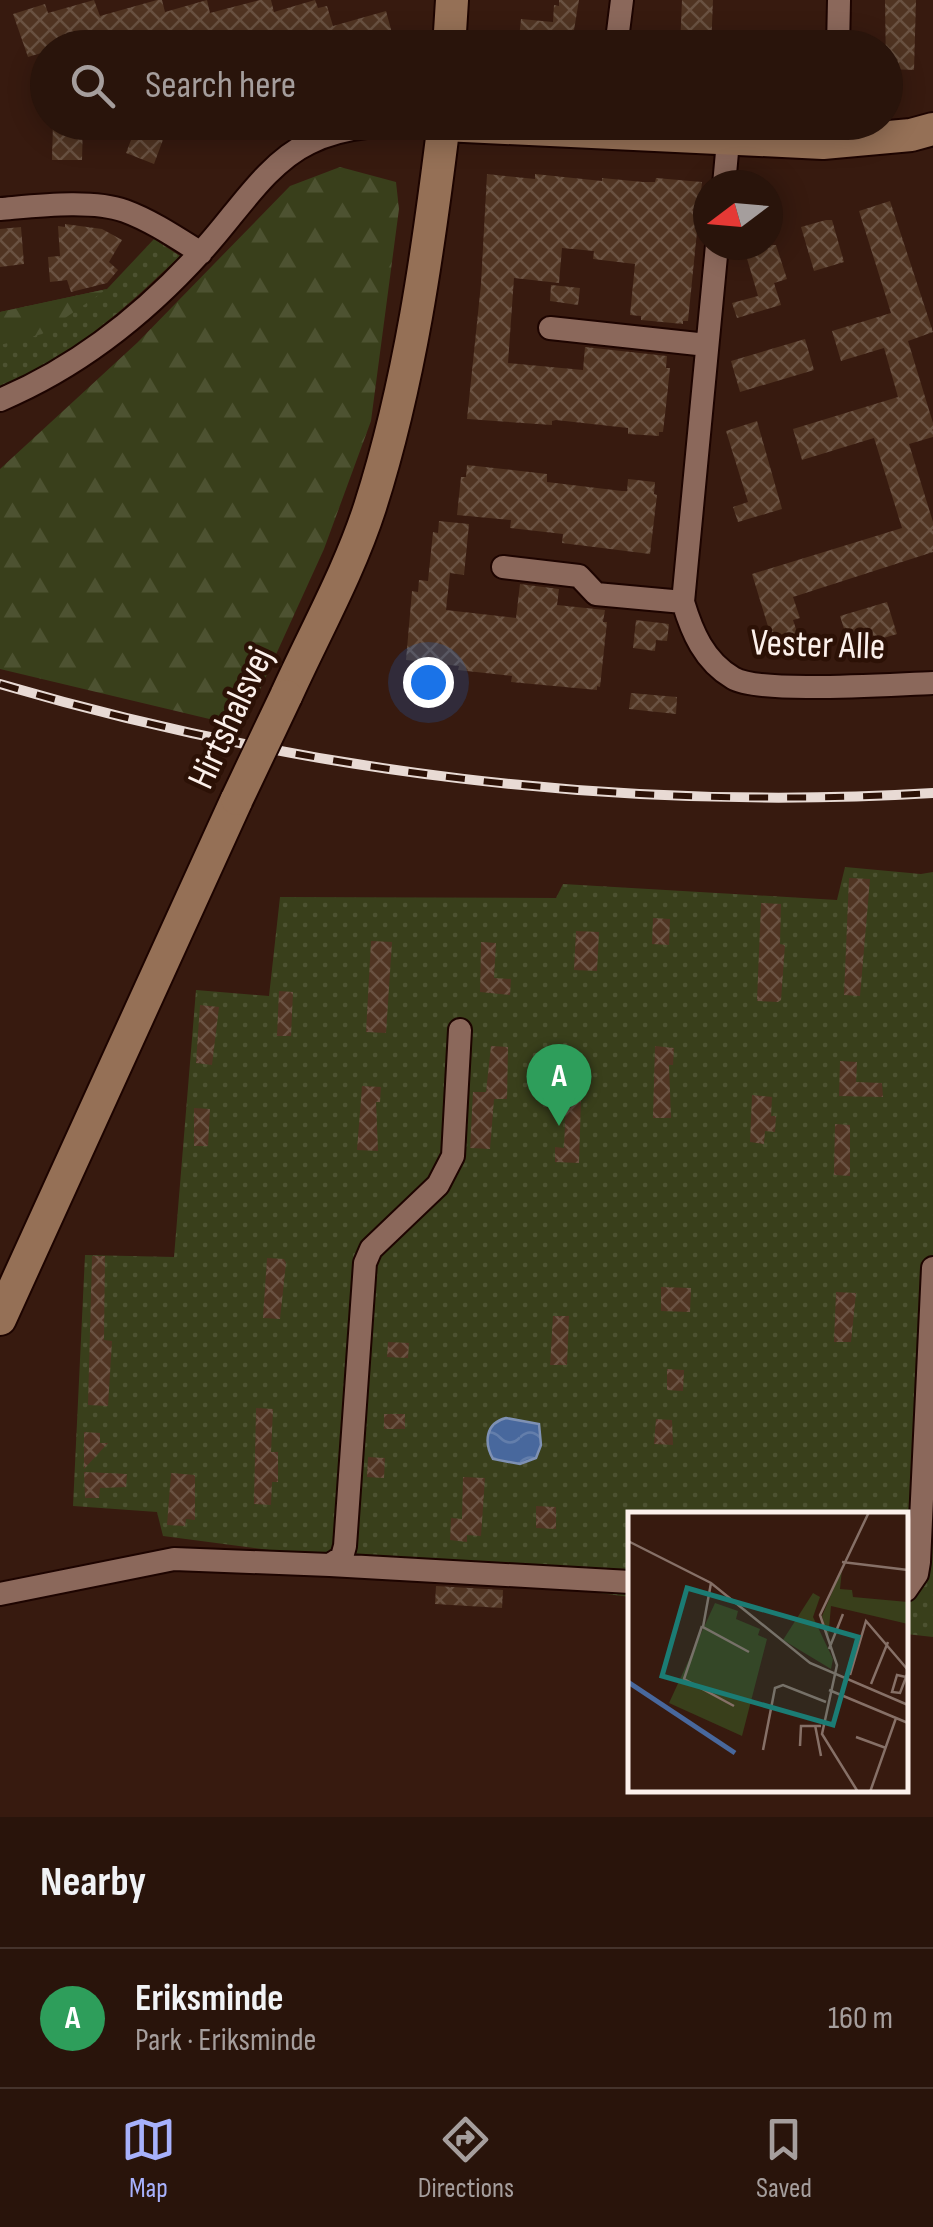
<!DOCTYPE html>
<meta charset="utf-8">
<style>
:root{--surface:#29140b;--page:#352119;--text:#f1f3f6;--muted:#a59e9d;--line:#45332c;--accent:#a7b1fc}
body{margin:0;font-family:"Sofia Sans Condensed",sans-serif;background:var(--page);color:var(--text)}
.compass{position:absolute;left:693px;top:170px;width:90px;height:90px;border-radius:50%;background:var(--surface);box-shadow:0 5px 25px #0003;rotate:254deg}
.you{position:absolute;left:428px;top:682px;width:35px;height:35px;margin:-25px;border:8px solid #fff;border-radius:50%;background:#1a73e8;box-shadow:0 0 0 15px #1a73e833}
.badge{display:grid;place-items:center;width:65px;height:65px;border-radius:50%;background:var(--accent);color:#fff;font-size:32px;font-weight:700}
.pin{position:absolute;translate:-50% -82px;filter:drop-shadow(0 2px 5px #0008)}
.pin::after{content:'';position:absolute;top:52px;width:35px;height:30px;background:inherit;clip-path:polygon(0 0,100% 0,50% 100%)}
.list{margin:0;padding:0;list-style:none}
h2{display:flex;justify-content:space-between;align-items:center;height:130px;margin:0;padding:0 40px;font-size:42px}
h2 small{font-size:32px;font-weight:400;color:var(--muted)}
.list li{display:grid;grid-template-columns:65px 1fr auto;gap:30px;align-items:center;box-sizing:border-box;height:140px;padding:0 40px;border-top:2px solid var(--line)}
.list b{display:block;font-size:38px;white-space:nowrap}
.list p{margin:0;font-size:32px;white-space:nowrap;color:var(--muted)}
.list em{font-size:32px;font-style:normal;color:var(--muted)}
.icon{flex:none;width:55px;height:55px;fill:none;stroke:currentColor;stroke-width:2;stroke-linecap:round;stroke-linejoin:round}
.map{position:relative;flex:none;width:933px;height:1817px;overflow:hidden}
.search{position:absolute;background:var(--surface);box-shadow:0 5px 25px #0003;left:30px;right:30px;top:30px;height:110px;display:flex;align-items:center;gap:25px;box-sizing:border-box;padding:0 35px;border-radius:55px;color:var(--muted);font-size:38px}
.sheet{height:270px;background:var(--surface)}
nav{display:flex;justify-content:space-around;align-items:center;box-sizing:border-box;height:140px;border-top:2px solid var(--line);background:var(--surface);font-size:28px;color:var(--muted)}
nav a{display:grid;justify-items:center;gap:5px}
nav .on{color:var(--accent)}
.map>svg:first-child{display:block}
.grass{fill:url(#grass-dots)}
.forest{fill:url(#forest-firs)}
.water{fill:url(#water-waves);stroke:#7e91b4;stroke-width:2.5}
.building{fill:url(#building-cross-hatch)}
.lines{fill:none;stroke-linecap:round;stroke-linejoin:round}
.street-casing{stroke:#1d0400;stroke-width:26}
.secondary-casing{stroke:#1d0400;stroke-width:36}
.street{stroke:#8b685b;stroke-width:22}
.secondary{stroke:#957056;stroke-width:32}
.rail-casing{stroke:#e8dad4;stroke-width:10}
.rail{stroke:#2c1106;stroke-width:6;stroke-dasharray:19;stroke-linecap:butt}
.secondary-bridge-casing{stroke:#1d0400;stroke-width:36;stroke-linecap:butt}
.secondary-bridge{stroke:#957056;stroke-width:32}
.labels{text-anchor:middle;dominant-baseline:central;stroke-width:9;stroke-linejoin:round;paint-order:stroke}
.street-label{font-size:38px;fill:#fcf0eb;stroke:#2c1106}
.inset-river{fill:none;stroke:#48689d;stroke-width:5}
.inset-road{fill:none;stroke:#867067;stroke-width:2.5}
.view{fill:#1b7c74;fill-opacity:0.15;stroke:#1b7c74;stroke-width:5}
.inset-edge{fill:none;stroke:#fcf0eb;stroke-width:5}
</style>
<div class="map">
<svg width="933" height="1817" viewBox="0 0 933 1817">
<defs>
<pattern id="grass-dots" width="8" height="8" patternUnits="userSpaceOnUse" patternTransform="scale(2.5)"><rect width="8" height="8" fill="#393f1b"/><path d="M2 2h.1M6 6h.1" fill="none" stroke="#4d5231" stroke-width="1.8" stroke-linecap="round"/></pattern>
<pattern id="forest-firs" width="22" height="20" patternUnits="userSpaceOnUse" patternTransform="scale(2.5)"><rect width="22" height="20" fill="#393f1b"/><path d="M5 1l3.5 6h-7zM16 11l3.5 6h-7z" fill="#4d5231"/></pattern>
<pattern id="water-waves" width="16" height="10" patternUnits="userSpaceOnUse" patternTransform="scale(2.5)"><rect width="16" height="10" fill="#48689d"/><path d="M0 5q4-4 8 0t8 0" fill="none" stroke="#637eab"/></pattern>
<pattern id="building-cross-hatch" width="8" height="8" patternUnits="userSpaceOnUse" patternTransform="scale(2.5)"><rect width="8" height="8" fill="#503422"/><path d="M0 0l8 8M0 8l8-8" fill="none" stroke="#6a5242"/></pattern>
</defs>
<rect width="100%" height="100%" fill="#371a0f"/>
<path class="grass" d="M154,239L180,256C123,310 74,356 0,386V312L107,289Z
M845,867L921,874L933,872V1637L906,1634V1514H630V1597L163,1536L157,1512L73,1506L85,1255L174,1257L196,990L269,996L280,897L556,898L563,884L837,900Z"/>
<path class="forest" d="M340,167L396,182L399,209L371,421L324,549L243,727L0,669V469L138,342L290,186Z
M107,289L42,334L0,345V312Z"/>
<path class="water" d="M506,1418L539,1424L541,1445L536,1458L520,1464L493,1459C484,1443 485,1423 506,1418Z"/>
<path class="building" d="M94,0L100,16L157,0H162L165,12L207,0L210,13L260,0H271L274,12L315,0L318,8L327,6L333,26L386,11L392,33L381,36L385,48H355L352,38L318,48H293L288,37L249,48H48V51L28,57L13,14L45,4L48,13Z
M559,0H579L571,48H518L521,19L553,22L554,5L559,6Z
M682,0H713L711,48H680Z
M885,0H916L914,70L886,69Z
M53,122H83L82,160H52Z
M138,122H150L167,129L154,164L126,153Z
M487,174L535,179V174L602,181V178L643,182H655L656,178L702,182L688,321H683V324L641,320V316L630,315L635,264L593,259L594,251L562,248L559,283L514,278L508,363L583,370L585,347L667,356L666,368H670L666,406L663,432H659V436L628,434V428L556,420L552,421V425L467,419L481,284Z
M890,201L933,332L908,341L933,423V437L909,444L933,522V552L793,597L800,618L793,620L799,638L774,646L752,574L902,528L874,438L802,460L793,429L898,397L884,348L841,361L832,331L891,313L859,211Z
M826,220H832L844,262L814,271L801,227Z
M65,224L102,229L122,240L109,262L118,270L107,283L71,292L67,280L50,282L48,257L60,256L58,226L65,227Z
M21,227L24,264L0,267V229Z
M743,245H776L787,279L774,283L781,305L737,318L732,303L758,296Z
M551,285L580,288L578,305L550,301Z
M805,339L814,370L740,392L731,361Z
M757,421L782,509L738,522L733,507L748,502L726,431Z
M467,465L547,474V482L622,491H627L628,479L655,482L654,494L657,495L650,554L562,543L563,534L510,528L511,520L457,515L461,477H466Z
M439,521L469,524L464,575L450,573L446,610L516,618L520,584L559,589L557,605L605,610L603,622H607L600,687L597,686V690L511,682L512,676L458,670L459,666L406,660L412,591L418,592L419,580L428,581L433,532L438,533Z
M887,602L897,634L850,648L840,616Z
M636,620L669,624L667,641L656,640L655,651L633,648Z
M631,693L677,697L676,714L629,709Z
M849,878L870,879L860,996L844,995Z
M761,903L781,904L780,944L785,945L781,1000L778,1002L757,1001Z
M653,918L670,919L669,945L652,944Z
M576,931L599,932L597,971L574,970Z
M371,941L392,942L386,1033L366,1032Z
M481,942L496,943L494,978L511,979L510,995L480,992Z
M279,991L293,992L291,1036H277Z
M200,1005L219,1007L212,1065L196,1063Z
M491,1046L508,1047L507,1099H494L490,1149L470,1148L473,1092H486Z
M655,1046L674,1048L673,1065H669L671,1118H653Z
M568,1050H579L582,1068L579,1163L555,1162V1147L564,1148Z
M840,1061L857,1062L856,1082L882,1083L883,1097L839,1096Z
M362,1086L381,1087L380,1102H376L378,1151L357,1150Z
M752,1095L772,1097L771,1116H776L775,1132L765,1131L764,1144L750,1142Z
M194,1108L210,1109L208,1146H194Z
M835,1124L850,1125V1176L834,1175Z
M92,1256H105L104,1340L112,1341L108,1406L88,1405Z
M267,1258L284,1259L286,1263L280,1319L263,1318Z
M661,1287L691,1288L690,1312L661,1311Z
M836,1292L856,1293L851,1342H834Z
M553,1316H569L567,1365H550Z
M388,1342L409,1343L408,1358L387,1357Z
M667,1369L684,1370L683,1391L667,1390Z
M256,1408L273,1409L271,1452H278V1482H272L271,1505L254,1504Z
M384,1414H405V1429H384Z
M656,1419L672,1420L673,1445L654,1444Z
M84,1432L100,1433V1443H108L84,1469Z
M368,1457L385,1458L384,1478L367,1477Z
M84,1472L127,1474L126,1487L100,1488L99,1498H85Z
M171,1473L195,1475V1520L186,1519L185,1526L167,1525Z
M463,1477L485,1478L481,1536L467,1535V1542L450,1540L451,1518L462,1519Z
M536,1506L556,1507V1529L536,1528Z
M436,1586L503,1590L502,1608L435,1604Z"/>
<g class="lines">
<defs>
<path id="street" d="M616,48L622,0
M838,48L839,0
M724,185L728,141
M0,209C36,206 92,199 125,211C152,221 177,238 201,253
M717,245L683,602C692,632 704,661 733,678C759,694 895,684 933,683
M550,328L707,345
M0,400C78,367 146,313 202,251C235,216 265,164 309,143C351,122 399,125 444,125
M503,567L579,576L596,594L683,602
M330,1565L630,1582
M906,1590L917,1574L919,1562L933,1268
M0,1594L174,1559L330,1565L342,1557L345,1546L365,1263L371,1249L438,1185L453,1156L460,1030"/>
<path id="secondary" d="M449,48L452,0
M444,125L823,143L911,135L933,129
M286,696C314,634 349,572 370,507C410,382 428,252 444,122
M0,1319L237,799"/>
</defs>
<use href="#street" class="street-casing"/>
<use href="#secondary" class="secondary-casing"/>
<use href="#street" class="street"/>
<use href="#secondary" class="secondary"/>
<defs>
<path id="rail" d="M0,684C300,772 620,812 933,793"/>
</defs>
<use href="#rail" class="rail-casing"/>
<use href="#rail" class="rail"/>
<defs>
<path id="secondary-bridge" d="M237,799L286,696"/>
</defs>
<use href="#secondary-bridge" class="secondary-bridge-casing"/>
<use href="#secondary-bridge" class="secondary-bridge"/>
</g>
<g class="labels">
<g class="street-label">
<text transform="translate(818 645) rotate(2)">Vester Alle</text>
<text transform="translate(231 718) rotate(-65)">Hirtshalsvej</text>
</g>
</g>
<g transform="translate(628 1512)">
<rect width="280" height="280" fill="#371a0f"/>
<path d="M214,57L212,77L224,78L225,85L280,90V112L203,94L200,127L194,104ZM87,91L110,99L108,107L132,117L130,123L139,127L114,224L41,191Z" fill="#393f1b"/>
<path d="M185,81L192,85L185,105L205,147L203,157L155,128Z" fill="#393f1b"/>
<path class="inset-river" d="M0,170L107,241"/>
<path class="inset-road" d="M0,29L83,71L182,151L280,193M214,50L280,58M83,71L75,115L121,140M74,114L56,167L106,194M201,137L215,102M222,163L238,109L280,158M278,165L269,163L264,180L272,181L280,160M243,172L260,130M201,178L280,211M187,213L193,244M228,225L258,236M172,234L173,214H193M135,238L147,176L155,173L198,190M230,280L194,222L209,153L192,103L241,0M242,280L268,206"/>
<path class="view" d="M59,76L230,125L205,213L34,164Z"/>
<rect width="280" height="280" class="inset-edge"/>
</g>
</svg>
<svg class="compass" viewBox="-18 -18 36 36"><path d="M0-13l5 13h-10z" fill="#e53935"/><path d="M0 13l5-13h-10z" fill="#a59e9d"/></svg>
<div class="you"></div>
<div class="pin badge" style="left:559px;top:1126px;background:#2e9e5b">A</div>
<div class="search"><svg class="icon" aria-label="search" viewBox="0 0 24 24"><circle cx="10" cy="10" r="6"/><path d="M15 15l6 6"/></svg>Search here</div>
</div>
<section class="sheet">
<h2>Nearby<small></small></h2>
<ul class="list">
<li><span class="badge" style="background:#2e9e5b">A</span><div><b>Eriksminde</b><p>Park · Eriksminde</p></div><em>160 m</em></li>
</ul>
</section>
<nav>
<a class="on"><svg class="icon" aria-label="map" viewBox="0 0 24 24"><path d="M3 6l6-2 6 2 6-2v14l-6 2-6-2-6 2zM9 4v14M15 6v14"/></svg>Map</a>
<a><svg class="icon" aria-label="directions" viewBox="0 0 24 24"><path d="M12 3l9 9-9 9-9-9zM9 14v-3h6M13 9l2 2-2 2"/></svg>Directions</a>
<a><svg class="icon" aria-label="saved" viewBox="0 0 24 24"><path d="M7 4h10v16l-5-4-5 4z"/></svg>Saved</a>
</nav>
